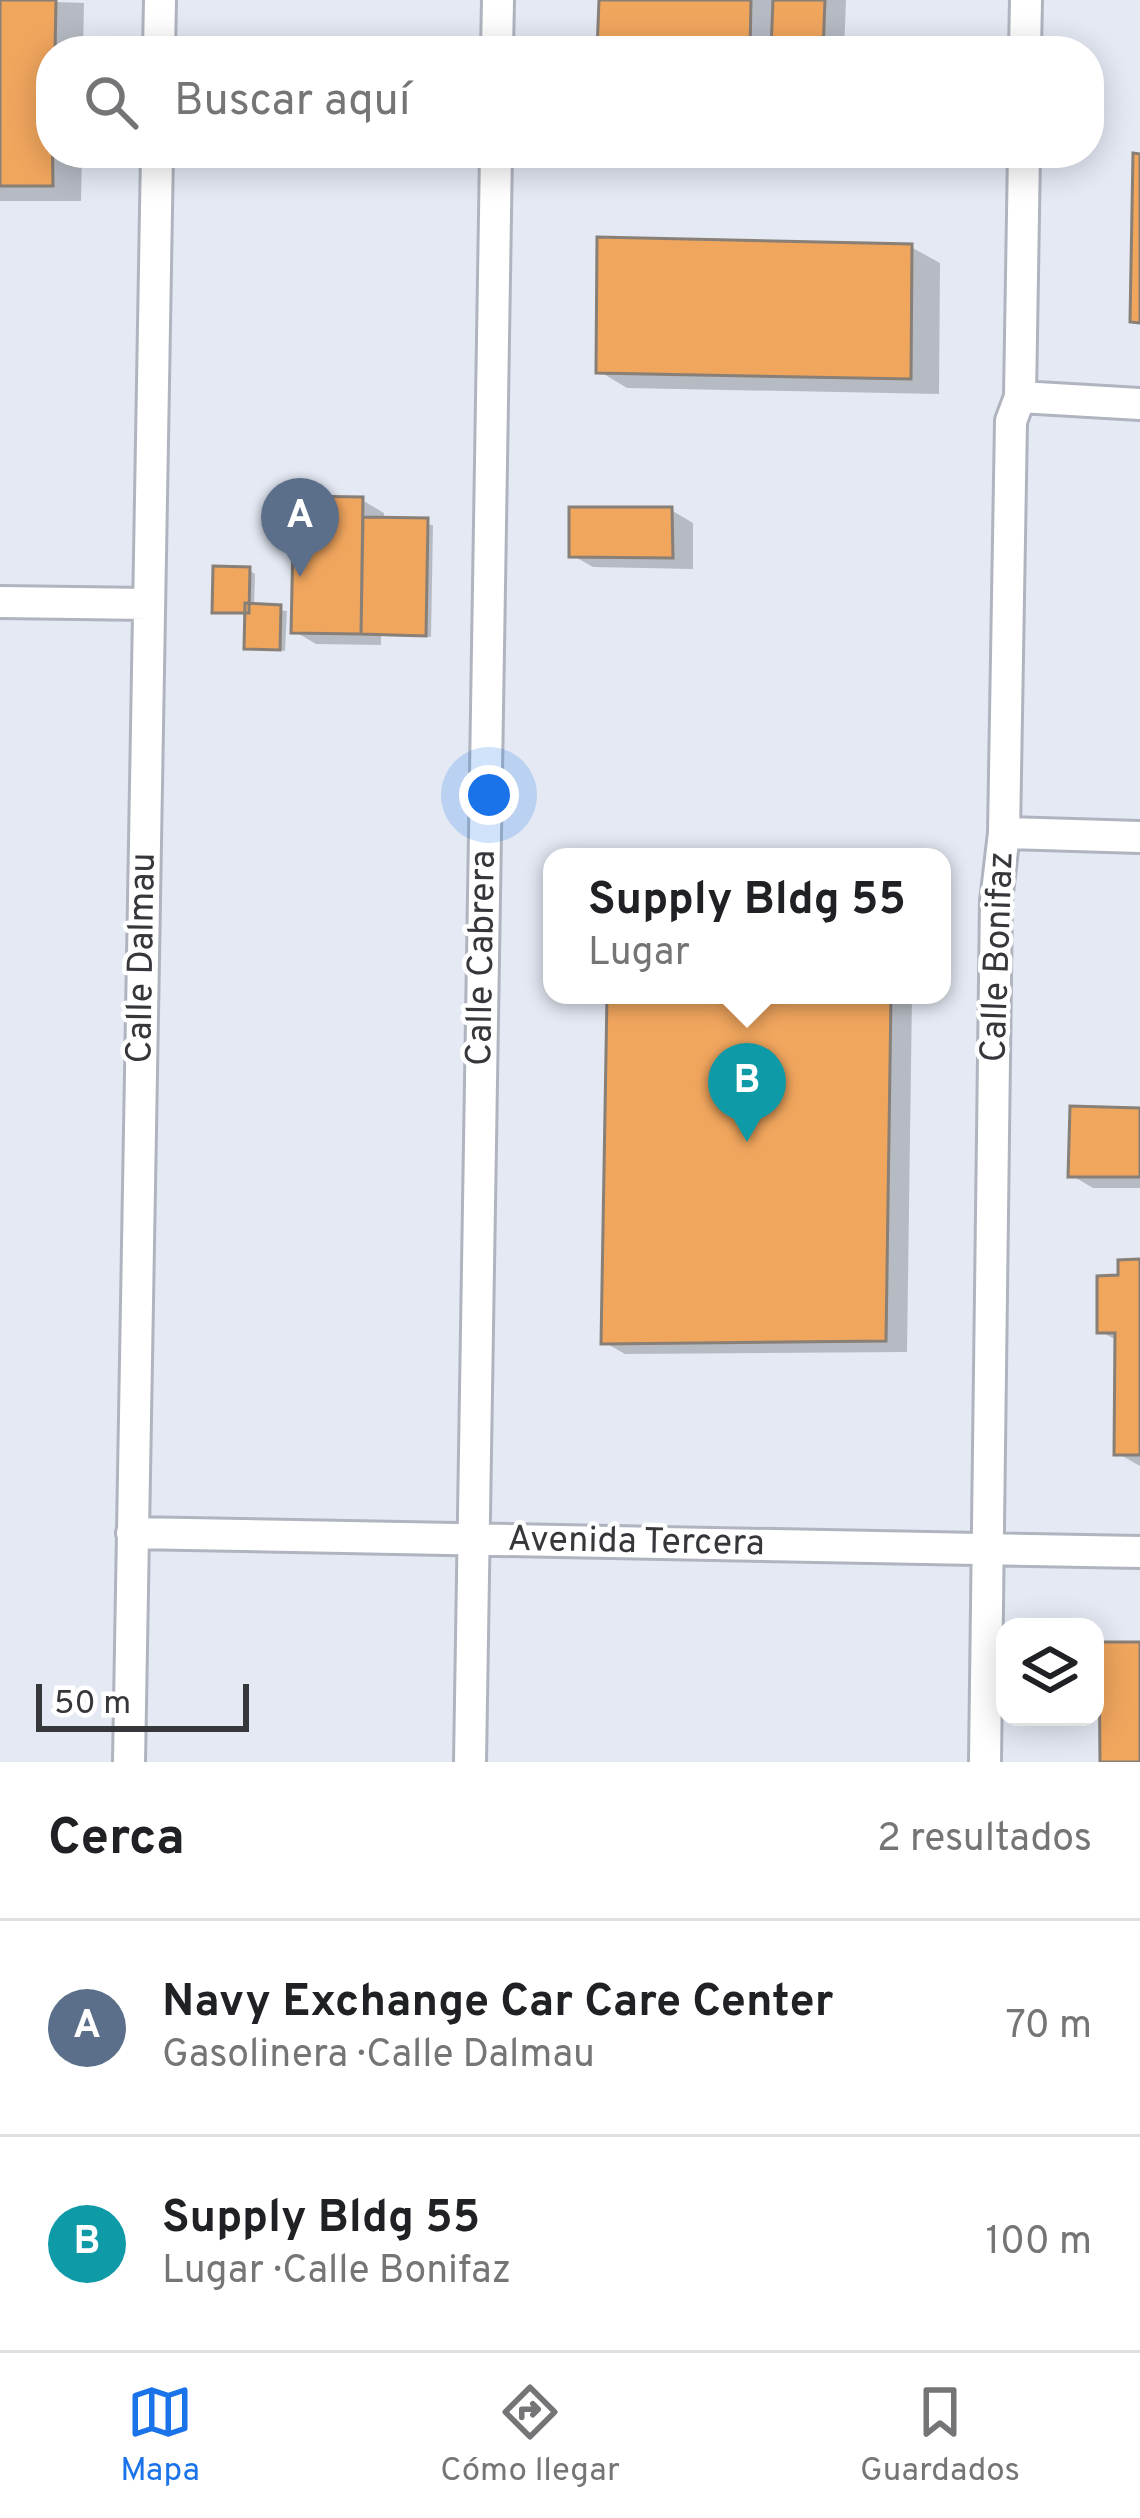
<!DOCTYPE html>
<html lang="es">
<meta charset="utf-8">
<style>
:root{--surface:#fff;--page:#f6f6f6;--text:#202124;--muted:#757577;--line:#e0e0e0;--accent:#1a73e8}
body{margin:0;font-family:Overpass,sans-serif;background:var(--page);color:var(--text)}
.controls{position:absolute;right:36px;bottom:36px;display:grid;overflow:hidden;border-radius:24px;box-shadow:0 6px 30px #0003}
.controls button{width:108px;height:108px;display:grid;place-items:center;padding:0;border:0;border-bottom:3px solid var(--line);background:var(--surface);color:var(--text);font:60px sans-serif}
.scale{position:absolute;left:36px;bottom:30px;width:213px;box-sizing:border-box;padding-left:12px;border:6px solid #35373b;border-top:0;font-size:33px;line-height:42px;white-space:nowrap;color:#35373b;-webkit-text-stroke:9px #fff;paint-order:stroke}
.you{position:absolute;left:489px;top:795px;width:42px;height:42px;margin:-30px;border:9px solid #fff;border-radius:50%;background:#1a73e8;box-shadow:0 0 0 18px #1a73e833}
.badge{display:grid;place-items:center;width:78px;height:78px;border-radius:50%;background:var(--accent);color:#fff;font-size:39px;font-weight:700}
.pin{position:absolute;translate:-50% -99px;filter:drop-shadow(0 3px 6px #0008)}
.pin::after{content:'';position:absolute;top:63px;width:42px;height:36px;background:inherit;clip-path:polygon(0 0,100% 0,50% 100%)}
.popup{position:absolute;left:543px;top:848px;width:408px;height:156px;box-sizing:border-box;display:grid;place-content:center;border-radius:24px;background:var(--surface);filter:drop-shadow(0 3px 9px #0005);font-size:39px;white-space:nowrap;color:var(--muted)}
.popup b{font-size:45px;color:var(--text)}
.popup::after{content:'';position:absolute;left:50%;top:100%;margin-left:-24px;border:24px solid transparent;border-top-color:var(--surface)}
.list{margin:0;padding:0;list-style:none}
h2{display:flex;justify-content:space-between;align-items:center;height:156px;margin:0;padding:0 48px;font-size:51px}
h2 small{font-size:39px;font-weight:400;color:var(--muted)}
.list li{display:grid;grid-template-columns:78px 1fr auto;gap:36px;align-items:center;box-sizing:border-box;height:216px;padding:0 48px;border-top:3px solid var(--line)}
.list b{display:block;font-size:45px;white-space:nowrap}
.list p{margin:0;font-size:39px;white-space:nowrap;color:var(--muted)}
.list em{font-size:39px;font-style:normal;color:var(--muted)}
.icon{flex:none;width:66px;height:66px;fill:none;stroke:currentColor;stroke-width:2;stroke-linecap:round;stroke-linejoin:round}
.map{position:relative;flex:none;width:1140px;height:1762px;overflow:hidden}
.search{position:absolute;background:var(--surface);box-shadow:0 6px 30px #0003;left:36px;right:36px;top:36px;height:132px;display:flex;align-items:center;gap:30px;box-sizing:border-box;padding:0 42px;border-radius:48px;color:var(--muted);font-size:45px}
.sheet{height:588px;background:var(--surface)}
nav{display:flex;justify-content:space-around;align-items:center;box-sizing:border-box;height:168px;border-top:3px solid var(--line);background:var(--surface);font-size:33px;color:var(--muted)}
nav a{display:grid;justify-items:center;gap:6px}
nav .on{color:var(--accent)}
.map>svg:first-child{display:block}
.shadow{fill:#0003}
.building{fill:#f1a65e;stroke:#887f77;stroke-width:3}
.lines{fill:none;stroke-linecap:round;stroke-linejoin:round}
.minor-casing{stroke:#afb4be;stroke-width:36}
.minor{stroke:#fff;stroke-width:30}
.labels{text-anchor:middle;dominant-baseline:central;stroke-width:9;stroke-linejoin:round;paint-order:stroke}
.street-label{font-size:36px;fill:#35373b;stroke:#fff}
</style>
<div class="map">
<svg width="1140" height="1762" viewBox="0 0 1140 1762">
<rect width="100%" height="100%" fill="#e4e9f4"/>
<path class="shadow" d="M0,0L84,3L83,51H51V153H82L81,201H0Z
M602,0H846L844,51H600Z
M911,247L940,263L939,394L627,388L599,371Z
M362,500L384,513V520L433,525L431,637L381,636V645L316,644L294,631Z
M671,510L693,523V569L593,567L572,555Z
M249,570L255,574L254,607L287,611L285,651L247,647V615L216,611Z
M610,995H912L907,1352L625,1354L604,1342Z
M1140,1111V1188H1093L1071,1175Z
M1140,1262V1466L1117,1453L1118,1341L1100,1331L1121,1278Z"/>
<path class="building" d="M0,0H56L55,51H51L53,186H0Z
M599,0H751L750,51H597Z
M773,0H825L823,51H771Z
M1133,153L1140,154V323L1130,322Z
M597,237L912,244L911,379L596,373Z
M294,496L363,497L361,634L291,633Z
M569,507H672L673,558L569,557Z
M363,517L428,518L426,636L361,634Z
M213,566L250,567L249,613H212Z
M245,603L281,605L280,650L244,649Z
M607,995H891L886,1341L601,1344Z
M1070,1106L1140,1108V1177H1068Z
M1140,1259V1455H1114L1115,1333H1097V1276L1118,1275V1260Z
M1099,1642H1140V1762H1100Z"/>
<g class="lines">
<defs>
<path id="minor" d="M159,51L160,0
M497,51L498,0
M1025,51L1026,0
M1020,397L1140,404
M0,602L149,604
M1004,833L1140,837
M132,1533L1140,1552
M129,1762L157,153
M470,1762L496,153
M985,1762L996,901L1004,833L1011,421L1020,397L1024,153"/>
</defs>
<use href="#minor" class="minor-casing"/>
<use href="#minor" class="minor"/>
</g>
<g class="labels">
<g class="street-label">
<text transform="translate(999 957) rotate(-88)">Calle Bonifaz</text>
<text transform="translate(143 958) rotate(-89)">Calle Dalmau</text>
<text transform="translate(483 958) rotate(-89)">Calle Cabrera</text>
<text transform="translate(636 1543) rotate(1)">Avenida Tercera</text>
</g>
</g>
</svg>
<div class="controls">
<button><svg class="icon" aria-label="layers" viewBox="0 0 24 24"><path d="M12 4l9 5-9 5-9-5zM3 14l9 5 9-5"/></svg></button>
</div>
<div class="scale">50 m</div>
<div class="you"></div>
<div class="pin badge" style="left:300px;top:577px;background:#5c6f8a">A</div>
<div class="pin badge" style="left:747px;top:1142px;background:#0f9aa8">B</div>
<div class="popup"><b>Supply Bldg 55</b>Lugar</div>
<div class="search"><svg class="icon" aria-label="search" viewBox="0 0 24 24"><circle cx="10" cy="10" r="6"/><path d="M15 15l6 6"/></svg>Buscar aquí</div>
</div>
<section class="sheet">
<h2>Cerca<small>2 resultados</small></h2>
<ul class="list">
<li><span class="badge" style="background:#5c6f8a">A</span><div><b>Navy Exchange Car Care Center</b><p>Gasolinera · Calle Dalmau</p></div><em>70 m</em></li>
<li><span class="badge" style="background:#0f9aa8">B</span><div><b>Supply Bldg 55</b><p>Lugar · Calle Bonifaz</p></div><em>100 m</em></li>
</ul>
</section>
<nav>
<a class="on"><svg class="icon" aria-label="map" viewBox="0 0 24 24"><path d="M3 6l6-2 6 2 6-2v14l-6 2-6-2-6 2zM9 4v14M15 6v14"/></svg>Mapa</a>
<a><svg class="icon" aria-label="directions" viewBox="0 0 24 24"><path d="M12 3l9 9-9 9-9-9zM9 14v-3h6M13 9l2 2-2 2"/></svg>Cómo llegar</a>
<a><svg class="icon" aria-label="saved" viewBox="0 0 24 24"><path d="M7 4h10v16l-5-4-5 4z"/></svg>Guardados</a>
</nav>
